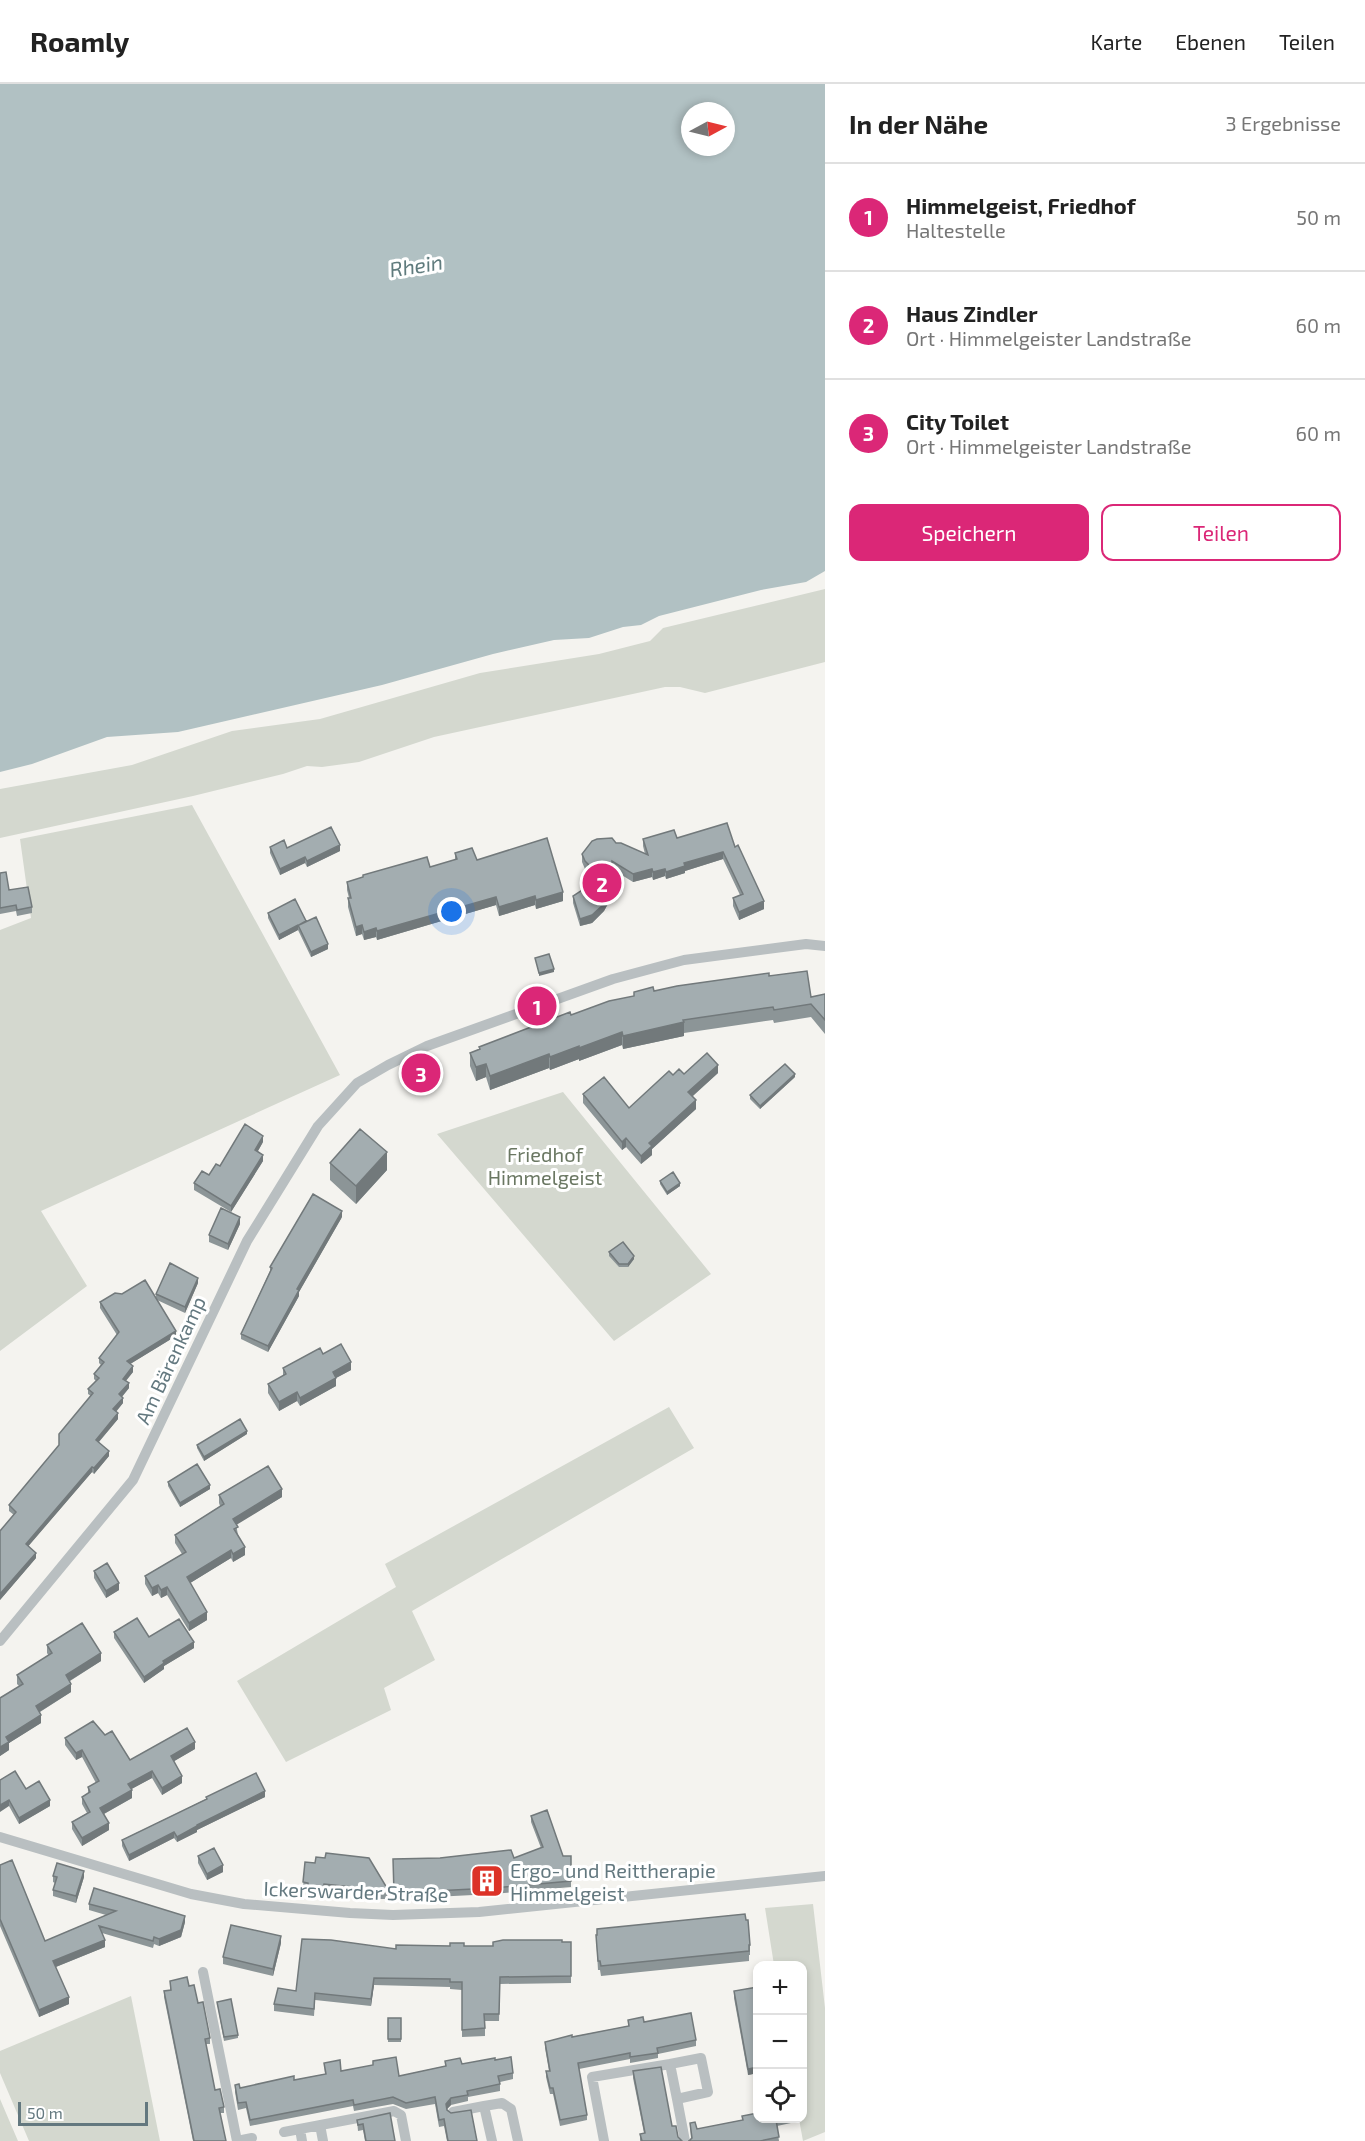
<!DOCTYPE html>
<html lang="de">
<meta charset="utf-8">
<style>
:root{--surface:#fff;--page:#f2f2f2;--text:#222;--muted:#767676;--line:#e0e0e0;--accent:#db2777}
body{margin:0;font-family:"Exo 2",sans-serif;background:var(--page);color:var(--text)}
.controls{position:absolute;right:18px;bottom:18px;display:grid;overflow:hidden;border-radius:12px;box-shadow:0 3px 9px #0003}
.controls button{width:54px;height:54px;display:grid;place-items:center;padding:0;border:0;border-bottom:2px solid var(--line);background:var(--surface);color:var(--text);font:30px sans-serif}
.compass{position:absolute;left:681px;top:18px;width:54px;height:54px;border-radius:50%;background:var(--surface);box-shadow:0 3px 9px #0003;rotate:83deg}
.scale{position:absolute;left:18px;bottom:15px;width:130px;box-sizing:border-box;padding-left:6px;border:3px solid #63787f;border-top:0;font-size:16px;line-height:21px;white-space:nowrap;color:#63787f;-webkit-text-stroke:4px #fff;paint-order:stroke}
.you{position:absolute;left:452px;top:828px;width:21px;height:21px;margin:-15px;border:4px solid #fff;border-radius:50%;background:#1a73e8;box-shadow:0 0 0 9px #1a73e833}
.badge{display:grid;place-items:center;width:39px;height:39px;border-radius:50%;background:var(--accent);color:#fff;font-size:20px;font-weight:700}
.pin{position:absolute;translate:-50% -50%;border:3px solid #fff;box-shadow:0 2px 6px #0006}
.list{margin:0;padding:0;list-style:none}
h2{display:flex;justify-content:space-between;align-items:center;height:78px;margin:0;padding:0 24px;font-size:26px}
h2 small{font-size:20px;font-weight:400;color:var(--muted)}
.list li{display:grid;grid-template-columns:39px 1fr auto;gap:18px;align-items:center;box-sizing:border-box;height:108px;padding:0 24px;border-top:2px solid var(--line)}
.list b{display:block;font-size:22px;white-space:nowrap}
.list p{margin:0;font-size:20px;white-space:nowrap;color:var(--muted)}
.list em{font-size:20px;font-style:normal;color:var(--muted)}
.actions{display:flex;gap:12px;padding:18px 24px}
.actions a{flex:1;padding:14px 0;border:2px solid var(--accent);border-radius:12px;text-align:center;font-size:21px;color:var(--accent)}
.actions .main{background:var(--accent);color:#fff}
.icon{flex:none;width:33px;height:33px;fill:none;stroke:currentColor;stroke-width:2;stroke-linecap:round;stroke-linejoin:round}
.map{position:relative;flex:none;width:825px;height:2057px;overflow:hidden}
header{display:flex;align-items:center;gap:36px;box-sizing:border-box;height:84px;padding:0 30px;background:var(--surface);border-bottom:2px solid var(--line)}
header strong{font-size:28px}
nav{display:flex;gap:33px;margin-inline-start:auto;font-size:21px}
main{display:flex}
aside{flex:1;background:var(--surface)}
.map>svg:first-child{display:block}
.green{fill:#d4d8cf}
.water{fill:#b1c1c3;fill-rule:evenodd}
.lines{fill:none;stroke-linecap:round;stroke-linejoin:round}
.minor{stroke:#b9bfc1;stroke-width:10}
.wall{fill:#8c9597}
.shaded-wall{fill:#72797b}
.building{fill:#a3adb0;stroke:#72797b;stroke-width:1.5}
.labels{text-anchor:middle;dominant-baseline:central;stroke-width:6;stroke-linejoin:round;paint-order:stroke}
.park-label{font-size:20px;fill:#6a7762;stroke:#fff}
.street-label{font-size:20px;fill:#63787f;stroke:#fff}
.poi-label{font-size:20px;fill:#63787f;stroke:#fff;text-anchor:start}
.water-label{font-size:21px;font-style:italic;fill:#5f7b7d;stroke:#fff}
</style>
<header>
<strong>Roamly</strong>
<nav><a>Karte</a><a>Ebenen</a><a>Teilen</a></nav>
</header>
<main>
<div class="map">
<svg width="825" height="2057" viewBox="0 0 825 2057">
<rect width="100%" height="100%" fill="#f4f3ef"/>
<path class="green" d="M825,505V578L705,609L680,603H665L434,653L359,678L322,683L307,682L283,690L193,712L0,754V705L132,681L232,647L320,635L480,589L599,570L650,557L663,544Z
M192,721L340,991L41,1127L87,1202L0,1267V846L31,834L20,755Z
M563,1008L711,1190L614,1257L437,1050Z
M669,1323L694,1364L412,1527L435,1576L384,1604L391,1626L286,1678L237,1597L396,1503L385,1480Z
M813,1820L825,1924V2048L803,2057L799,2035L802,2034V1882L774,1881L765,1824Z
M131,1912L160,2057H29L0,1989V1967Z
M0,2015L18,2057H0Z"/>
<path class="water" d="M0,0H825V487L806,498L761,506L659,532L641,541L623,543L589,554L554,556L493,570L382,601L178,648L107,653L32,680L0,688ZM690,27H726V63H690Z"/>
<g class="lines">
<path class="minor" d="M0,1557L133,1396L247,1157L318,1042L357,999L388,981L427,962L613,895L684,876L806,860L825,862
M0,1753L191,1810L244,1820L350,1829L393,1831L479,1828L825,1792
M203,1888L237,2057
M677,2015L670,1980L701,1974L708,2008L677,2015L685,2057
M453,2028L484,2022
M320,2041L323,2057
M300,2045L302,2057
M284,2048L394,2027L401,2031L406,2057
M237,2057L252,2054
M492,2057L484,2022L502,2019L511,2025L518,2057
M604,2057L592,1993L670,1980"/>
</g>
<path class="wall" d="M677,754L735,763L764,825L739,836L733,822V814L740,811L723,775L685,787V789L666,795L665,792L653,796L652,793L633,798L612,785L610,816L604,827L592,839L580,842L573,819V812L587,803L593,793L585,785L582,778V770L616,759L645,770L643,762V755Z
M270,763L287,764L340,767L307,783L305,779L280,791L270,769Z
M455,769L477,776L563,817L536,825L535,821L499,832L496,821L377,856L376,853L364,856L362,850L356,852L348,823V814H349L347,806V798L363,793V791L430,783L455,776Z
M0,789L9,806L32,823V829L17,832L16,827L0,830Z
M268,829L306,838L328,865L311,873L298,846L279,856L268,834Z
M769,892L811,913L825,910V950L811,933L774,939L773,936L684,949V952L623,965L622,961L579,977V975L550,986L549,984L490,1006L486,993L476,997L470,982V969L571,931L634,912V908L654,907Z
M718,989L693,1012L696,1025L652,1065V1071L641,1080L626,1063L622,1066L583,1019V1010L629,1024L673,991Z
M795,993L760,1025L750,1015V1011Z
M263,1058L258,1067L263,1077L231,1128L194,1106V1099L209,1091L220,1082Z
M330,1079L387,1086L356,1120L330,1096Z
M660,1097L680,1102L667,1111L660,1100Z
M342,1133L299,1208V1212L268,1268L241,1255V1250L270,1187V1183Z
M240,1140L228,1166L209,1158V1151Z
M609,1168L634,1175L628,1183H619L609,1172Z
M198,1199L185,1229L157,1216L176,1252L130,1280L133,1288L126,1297L129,1304L122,1313L123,1319L116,1328L118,1335L99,1358L109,1372L94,1390L92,1388L28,1462L36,1474L0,1516L14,1431L9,1427V1421L59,1361L91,1312L88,1310V1305L96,1297L94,1295V1290L101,1281L99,1279V1274L117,1251L100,1224V1218L156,1213V1210Z
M323,1270L351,1286L336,1294V1302L300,1322L297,1317L279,1327L268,1309V1300L283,1292V1284Z
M247,1350L204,1377L197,1364V1361Z
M168,1398L210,1405L180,1423L168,1402Z
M219,1411L282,1413L236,1440L238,1451L245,1471L233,1478L231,1474L190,1499L207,1536L189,1547L167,1511L161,1514L158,1509L152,1512L145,1500V1492L182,1470L175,1459V1451L220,1422L219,1419Z
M94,1487L119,1506L106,1514L94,1494Z
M114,1548L149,1553L194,1564L164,1582V1585L144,1599L114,1554Z
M47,1561L101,1577L70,1597L71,1608L40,1628L41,1639L9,1659V1666L0,1672V1614L19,1602L17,1600V1591L49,1572L47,1569Z
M105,1651L130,1676L195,1665L174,1677L182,1699L162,1711L152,1694L131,1705L132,1714L104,1730L109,1746L82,1762L72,1745V1738L87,1729L82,1720V1713L88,1710V1703L96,1699L82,1673L76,1676L65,1661V1654Z
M0,1696L50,1722L19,1740L9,1722Z
M206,1713H265L197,1746V1748L177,1758L174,1754L129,1777L122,1762V1756L206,1715Z
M531,1732L563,1772H571V1803L493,1810L394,1815L393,1775L514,1774L541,1764L531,1738Z
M198,1772L223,1788L207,1796L198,1779Z
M305,1778L390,1809V1815H371V1811L324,1806L323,1810L308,1808V1805L303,1804Z
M0,1781L45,1857L106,1831L89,1826V1820L185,1838L181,1853L159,1862L154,1860L153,1864L102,1849L105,1863L56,1883L69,1920L39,1933L0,1842Z
M53,1792L84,1793L76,1819L53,1812V1806L55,1799L53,1798Z
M746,1836L750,1861V1871H749V1877L601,1892L600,1886H598L596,1851Z
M562,1858H571V1899L500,1900L499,1937H485V1952L462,1953V1906L450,1905V1903L374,1901L371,1922L315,1916L314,1932L274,1927V1920L296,1907L396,1865L464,1862H493Z
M281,1859L273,1892L223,1880V1873Z
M170,1897L189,1902L198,1919L210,1954V1960H206L215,2006L224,2023V2029H220L226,2057H193L164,1913V1907L170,1906Z
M758,1903V1989L748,1991L734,1914V1907Z
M217,1918L238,1951V1954L224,1957Z
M388,1934H401V1958H388Z
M628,1936L644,1938L696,1956V1962L658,1970V1974L630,1979V1975L579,1985L587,2031V2036L560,2042L553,2010H550L546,1993V1987H549L545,1964V1958L628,1942Z
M495,1976L513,1989V1995L500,1998V2007L468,2013V2017L451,2021L447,2025L477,2057H447L444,2042L439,2043L435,2020L406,2025L393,2020L354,2027L353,2022L250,2042L246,2024L238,2026L235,2008V2001L240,2004L294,1996L325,1990L324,1979L341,1987L399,1992L445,1982V1977L462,1980Z
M633,1987L672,2042L678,2053L640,2057V2050L644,2049L633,1994Z
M742,2032L758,2034H791V2039L777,2042L779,2057H688H689L691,2054L690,2039L697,2045L742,2036Z
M357,2036L395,2057H365L363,2046L358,2047Z"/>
<path class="shaded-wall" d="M340,761V767L307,783V777Z
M723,768V775L685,787V789L666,795V788L684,779Z
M305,773V779L280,791V785Z
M612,785L610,816L604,827L592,839L580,842V835Z
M652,785V793L633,798V790Z
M665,785V792L653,796V788Z
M563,808V817L536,825V816Z
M535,812V821L499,832V823Z
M496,813V821L377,856V847Z
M764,817V825L739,836V828Z
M298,841V846L279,856V851Z
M362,841V850L356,852V843Z
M376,844V853L364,856V848Z
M328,860V865L311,873V868Z
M554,885V888L539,892V889Z
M684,938V952L623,965V952Z
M622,948V961L579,977V964Z
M579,962V975L550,986V973Z
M549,970V984L490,1006V992Z
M486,980V993L476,997V983Z
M718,981V989L688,1016V1008Z
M795,990V993L760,1025V1022Z
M696,1016V1025L652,1065V1071L641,1080V1072L649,1059Z
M263,1052V1058L255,1072V1066Z
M626,1054V1063L622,1066V1058Z
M387,1068V1086L356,1120V1102Z
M263,1071V1077L231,1128V1122Z
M680,1099V1102L667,1111V1108Z
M342,1127V1133L299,1208V1212L268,1268V1262L297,1205Z
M240,1133V1140L228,1166V1160Z
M634,1172V1175L628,1183V1180Z
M198,1194V1199L185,1229V1223Z
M176,1247V1252L127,1282V1277Z
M351,1278V1286L336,1294V1302L300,1322V1314L333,1288Z
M133,1282V1288L123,1300V1295Z
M129,1299V1304L119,1316V1310Z
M297,1308V1317L279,1327V1318Z
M123,1314V1319L113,1331V1325Z
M118,1329V1335L96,1361V1356Z
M247,1347V1350L204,1377V1373Z
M109,1367V1372L94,1390V1384Z
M92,1383V1388L26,1465V1460Z
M210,1401V1405L180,1423V1419Z
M282,1405V1413L233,1443V1435Z
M245,1463V1471L233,1478V1470Z
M231,1466V1474L187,1501V1493Z
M36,1469V1474L0,1516V1510Z
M119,1499V1506L106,1514V1507Z
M158,1501V1509L152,1512V1504Z
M167,1503V1511L161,1514V1506Z
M207,1528V1536L189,1547V1539Z
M194,1558V1564L164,1582V1585L144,1599V1593L163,1577Z
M101,1569V1577L66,1599V1591Z
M71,1600V1608L36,1630V1622Z
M41,1631V1639L9,1659V1666L0,1672V1663L6,1653Z
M195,1658V1665L171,1679V1672Z
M82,1666V1673L76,1676V1669Z
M152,1687V1694L128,1707V1700Z
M182,1692V1699L162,1711V1704Z
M132,1706V1714L100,1732V1724Z
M265,1707V1713L197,1746V1748L177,1758V1753L197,1741Z
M9,1716V1722L0,1728V1721Z
M50,1716V1722L19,1740V1734Z
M109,1739V1746L82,1762V1754Z
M174,1748V1754L129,1777V1771Z
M223,1781V1788L207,1796V1790Z
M84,1787V1793L76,1819V1812Z
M185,1832V1838L181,1853L159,1862V1855Z
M281,1852V1859L273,1892V1885Z
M105,1856V1863L53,1884V1877Z
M374,1894V1901L371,1922V1915Z
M69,1913V1920L39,1933V1926Z
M758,1983V1989L748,1991V1985Z
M451,2014V2021L446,2026V2020Z"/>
<path class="building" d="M727,739L735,763L738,761L764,817L739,828L733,814L743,810L723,768L684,779L685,782L666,788L665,785L653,788L652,785L633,790L612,777L610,808L604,820L592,831L580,835L573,812L587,803L596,788L585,777L582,770L592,757L597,755L612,754L616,759H621L648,771L643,755L674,746L677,754Z
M331,743L340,761L307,777L305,773L280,785L270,763L284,756L287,764Z
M547,754L563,808L536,816L535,812L499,823L496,813L377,847L376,844L364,848L362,841L356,843L348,814H351L347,798L363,793V791L427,773L430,783L457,775L455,769L472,764L477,776Z
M6,788L9,806L28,803L32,823L17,826L16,821L0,824V789Z
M295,815L306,837L299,841L316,833L328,860L311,868L298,841L279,851L268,829Z
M549,870L554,885L539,889L535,874Z
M807,887L811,913L825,910V936L811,920L774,926L773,923L683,936L684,938L623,952L622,948L579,964V962L550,973L549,970L490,992L486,980L476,983L470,969L480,965L479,963L570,928L571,931L609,917L634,912V908L653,903L654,907L677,902L769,889V892Z
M707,969L718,981L688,1008L696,1016L649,1059L652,1062L641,1072L626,1054L622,1058L583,1010L604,993L629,1024L669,987L673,991L679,985L684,990Z
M785,980L795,990L760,1022L750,1011Z
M245,1040L263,1052L255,1066L263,1071L231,1122L194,1099L202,1087L209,1091L216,1080L220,1082Z
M360,1045L387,1068L356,1102L330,1079Z
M673,1088L680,1099L667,1108L660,1097Z
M313,1110L342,1127L297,1205L299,1206L268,1262L241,1250L272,1184L270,1183Z
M221,1124L240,1133L228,1160L209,1151Z
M623,1158L634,1172L628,1180H619L609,1168Z
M170,1179L198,1194L185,1223L156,1210Z
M145,1196L176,1247L127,1277L133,1282L123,1295L129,1299L119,1310L123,1314L113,1325L118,1329L96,1356L109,1367L94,1384L92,1383L26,1460L36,1469L0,1510V1447L16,1428L9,1421L59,1361V1350L93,1309L88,1305L99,1294L94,1290L104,1278L99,1274L119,1248L100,1218L115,1209L122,1210Z
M341,1260L351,1278L333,1288L336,1294L300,1314L297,1308L279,1318L268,1300L286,1290L283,1284L320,1264L323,1270Z
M240,1335L247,1347L204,1373L197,1361Z
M197,1380L210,1401L180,1419L168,1398Z
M268,1382L282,1405L233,1435L238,1443L234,1445L245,1463L233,1470L231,1466L187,1493L207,1528L189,1539L167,1503L161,1506L158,1501L152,1504L145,1492L186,1468L175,1451L224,1420L219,1411Z
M107,1479L119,1499L106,1507L94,1487Z
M137,1534L149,1553L179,1535L194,1558L163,1577L164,1579L144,1593L114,1548Z
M82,1539L101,1569L66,1591L71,1600L36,1622L41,1631L6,1653L9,1658L0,1663V1614L23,1600L17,1591L52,1569L47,1561Z
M93,1637L105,1651L112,1647L130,1676L187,1644L195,1658L171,1672L182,1692L162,1704L152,1687L128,1700L132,1706L100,1724L109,1739L82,1754L72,1738L90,1728L82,1713L90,1708L88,1703L99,1697L82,1666L76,1669L65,1654Z
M15,1687L26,1705L39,1697L50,1716L19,1734L9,1716L0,1721V1696Z
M256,1689L265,1707L197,1741V1742L177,1753L174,1748L129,1771L122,1756L207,1715L206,1713Z
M547,1726L563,1772H571V1797L493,1804L394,1809L393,1775L440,1774L511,1766L514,1774L543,1763L531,1732Z
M214,1764L223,1781L207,1790L198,1772Z
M326,1769L369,1774L390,1809H371V1805L324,1800L323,1804L308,1802V1799L303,1798L305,1778L315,1779L316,1773L325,1774Z
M12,1776L45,1857L116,1827L89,1820L94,1804L185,1832L181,1846L159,1855L154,1853L153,1857L99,1842L105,1856L53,1877L69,1913L39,1926L0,1835V1781Z
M57,1779L84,1787L76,1812L53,1806L57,1793L53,1792Z
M745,1830L746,1836H748L750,1861H749V1867L601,1882L600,1877H598L596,1851H597V1845Z
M231,1841L281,1852L273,1885L223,1873Z
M302,1855L331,1856L396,1865V1861L450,1862V1859H464V1862H493V1858L503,1856H562V1858H571V1892L500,1893L499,1930H484L485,1944L462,1946V1898H450V1895L374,1894L371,1915L315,1909L314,1925L274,1920L278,1904L296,1907Z
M187,1893L189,1902L194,1901L198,1919L203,1918L210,1954L205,1955L215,2006L220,2005L224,2023L219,2024L226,2057H194L164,1907L171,1906L170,1897Z
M758,1903V1983L748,1985L734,1907Z
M231,1915L238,1951L224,1953L217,1918Z
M691,1929L696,1956L657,1964L658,1969L630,1973V1969L578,1979L587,2031L560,2036L553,2004H550L546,1987H550L545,1958L572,1951V1953L629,1942L628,1936L643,1933L644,1938Z
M388,1934H401V1955H388Z
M396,1973L399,1992L446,1982L445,1977L460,1974L462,1980L495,1974V1976L511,1973L513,1989L498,1992L500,2000L467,2007L468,2011L451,2014L446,2020L447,2026L451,2029L471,2026L477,2057H448L444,2035L439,2036L435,2013L406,2019L393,2013L354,2021L353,2016L250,2036L246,2018L238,2019L235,2001L239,2000L240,2004L294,1992V1996L326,1990L324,1979L340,1976L341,1987L373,1981V1977Z
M661,1983L672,2042H676L678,2053L682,2057H642L640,2050L645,2049L633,1987Z
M390,2029L395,2057H366L363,2040L358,2041L357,2036Z
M758,2029V2034H783L776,2036L779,2053L760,2057H688H689L692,2054L690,2039L695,2038L697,2045L743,2036L742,2032Z"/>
<defs>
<symbol id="building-square" viewBox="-11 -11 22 22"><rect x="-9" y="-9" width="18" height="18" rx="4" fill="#dc3227" stroke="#fff"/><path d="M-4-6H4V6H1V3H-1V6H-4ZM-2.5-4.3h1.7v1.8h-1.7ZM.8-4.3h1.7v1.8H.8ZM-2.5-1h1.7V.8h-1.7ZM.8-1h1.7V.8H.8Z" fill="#fff"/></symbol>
</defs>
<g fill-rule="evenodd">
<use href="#building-square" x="468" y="1778" width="38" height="38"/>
</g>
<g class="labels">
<g class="park-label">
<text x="545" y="1070">Friedhof<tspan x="545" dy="23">Himmelgeist</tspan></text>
</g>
<g class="street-label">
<text transform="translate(170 1276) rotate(-65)">Am Bärenkamp</text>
<text transform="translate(356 1807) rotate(2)">Ickerswarder Straße</text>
</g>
<g class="poi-label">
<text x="510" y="1786">Ergo- und Reittherapie<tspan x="510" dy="23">Himmelgeist</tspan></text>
</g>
<g class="water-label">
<text transform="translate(416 181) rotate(-9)">Rhein</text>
</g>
</g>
</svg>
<div class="controls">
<button>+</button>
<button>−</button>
<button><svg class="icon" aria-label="locate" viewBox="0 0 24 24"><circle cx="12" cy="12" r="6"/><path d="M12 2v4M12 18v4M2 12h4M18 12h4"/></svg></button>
</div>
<svg class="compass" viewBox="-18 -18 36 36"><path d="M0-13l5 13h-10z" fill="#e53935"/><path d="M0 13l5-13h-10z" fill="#767676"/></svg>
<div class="scale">50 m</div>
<div class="you"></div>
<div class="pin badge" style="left:537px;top:922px">1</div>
<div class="pin badge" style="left:602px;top:799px">2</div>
<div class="pin badge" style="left:421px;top:989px">3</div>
</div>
<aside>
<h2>In der Nähe<small>3 Ergebnisse</small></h2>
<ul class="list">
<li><span class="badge">1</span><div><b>Himmelgeist, Friedhof</b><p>Haltestelle</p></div><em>50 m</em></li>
<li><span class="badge">2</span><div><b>Haus Zindler</b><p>Ort · Himmelgeister Landstraße</p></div><em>60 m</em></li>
<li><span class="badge">3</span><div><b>City Toilet</b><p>Ort · Himmelgeister Landstraße</p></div><em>60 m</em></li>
</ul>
<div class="actions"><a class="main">Speichern</a><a>Teilen</a></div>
</aside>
</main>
